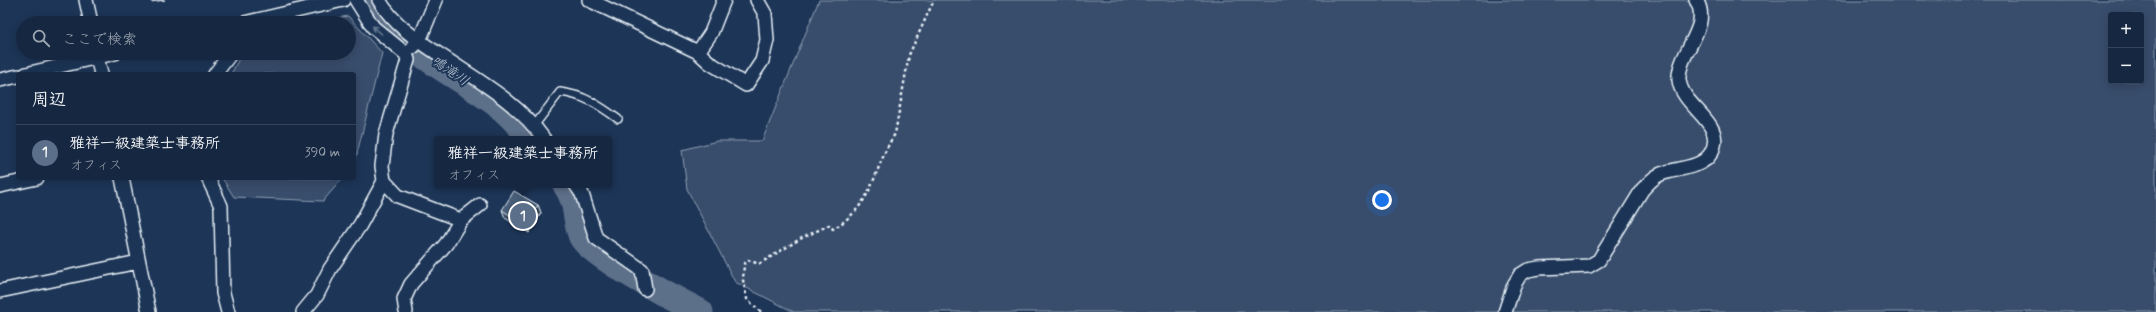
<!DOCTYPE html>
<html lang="ja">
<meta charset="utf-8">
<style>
:root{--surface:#162841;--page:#23344c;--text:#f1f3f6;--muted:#9ea6b1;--line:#35445a;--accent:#1a73e8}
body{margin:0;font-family:Mynerve,"Klee One",sans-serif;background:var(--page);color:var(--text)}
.controls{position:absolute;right:12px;top:12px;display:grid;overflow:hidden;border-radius:4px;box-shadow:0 2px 10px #0003}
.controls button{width:36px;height:36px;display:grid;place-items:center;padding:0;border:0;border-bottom:1px solid var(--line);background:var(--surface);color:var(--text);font:20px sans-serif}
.you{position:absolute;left:1382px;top:200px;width:14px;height:14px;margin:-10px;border:3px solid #fff;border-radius:50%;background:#1a73e8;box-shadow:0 0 0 6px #1a73e833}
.badge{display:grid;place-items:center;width:26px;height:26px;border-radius:50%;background:var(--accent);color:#fff;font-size:13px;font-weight:700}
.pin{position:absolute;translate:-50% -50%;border:2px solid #fff;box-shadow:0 1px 4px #0006}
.popup{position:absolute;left:434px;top:136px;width:178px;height:52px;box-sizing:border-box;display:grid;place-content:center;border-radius:4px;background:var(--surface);filter:drop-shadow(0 1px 3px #0005);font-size:13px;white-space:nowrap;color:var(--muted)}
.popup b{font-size:15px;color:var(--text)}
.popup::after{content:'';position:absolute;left:50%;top:100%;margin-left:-8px;border:8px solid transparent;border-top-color:var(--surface)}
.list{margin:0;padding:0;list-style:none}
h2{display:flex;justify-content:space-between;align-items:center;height:52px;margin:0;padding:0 16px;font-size:17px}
h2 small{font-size:13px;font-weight:400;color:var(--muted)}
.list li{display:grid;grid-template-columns:26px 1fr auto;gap:12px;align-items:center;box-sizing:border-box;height:56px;padding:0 16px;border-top:1px solid var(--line)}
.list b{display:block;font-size:15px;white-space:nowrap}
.list p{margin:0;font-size:13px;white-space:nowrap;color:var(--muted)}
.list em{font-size:13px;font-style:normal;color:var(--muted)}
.icon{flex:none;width:22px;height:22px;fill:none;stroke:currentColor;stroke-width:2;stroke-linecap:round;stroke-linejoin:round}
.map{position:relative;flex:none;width:2156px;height:312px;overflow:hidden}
.search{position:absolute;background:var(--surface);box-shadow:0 2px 10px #0003;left:16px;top:16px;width:340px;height:44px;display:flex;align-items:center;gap:10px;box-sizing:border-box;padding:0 14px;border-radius:22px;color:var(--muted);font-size:15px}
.panel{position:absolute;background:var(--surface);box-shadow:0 2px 10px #0003;left:16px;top:72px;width:340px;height:108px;border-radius:4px}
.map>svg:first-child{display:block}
.green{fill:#374d6c;stroke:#909fb2;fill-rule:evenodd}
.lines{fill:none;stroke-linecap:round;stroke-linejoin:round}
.river{stroke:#5d7089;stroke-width:27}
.service-casing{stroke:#e8f1f8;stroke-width:10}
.minor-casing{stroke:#e8f1f8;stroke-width:16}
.path{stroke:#e8f1f8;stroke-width:2.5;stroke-dasharray:3 3;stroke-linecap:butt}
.service{stroke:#1d3557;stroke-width:7}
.minor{stroke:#1d3557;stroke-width:13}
.wall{fill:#3f5169;stroke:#e8f1f8}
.shaded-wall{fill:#334255;stroke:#e8f1f8}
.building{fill:#495e7a;stroke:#e8f1f8}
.oneway{stroke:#64778f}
.labels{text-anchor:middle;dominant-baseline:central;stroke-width:4;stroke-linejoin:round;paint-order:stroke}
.water-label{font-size:14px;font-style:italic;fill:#b7c4d1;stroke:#1d3557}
</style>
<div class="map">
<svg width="2156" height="312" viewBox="0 0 2156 312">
<rect width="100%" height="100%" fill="#1d3557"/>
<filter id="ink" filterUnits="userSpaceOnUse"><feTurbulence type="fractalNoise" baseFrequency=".025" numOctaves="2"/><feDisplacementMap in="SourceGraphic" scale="8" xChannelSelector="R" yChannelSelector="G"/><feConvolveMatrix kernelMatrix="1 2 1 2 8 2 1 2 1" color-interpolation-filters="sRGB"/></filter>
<g filter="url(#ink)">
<path class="green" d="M819,0H2156V312H794L735,282L687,189L682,150L717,141H762ZM2111,15H2141V81H2111Z
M348,16L382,53L354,166V74H231L242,53H349V23H311Z
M222,178H343L323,201L234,197Z"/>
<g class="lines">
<path class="river" d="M371,0C397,49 455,72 497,104C510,114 521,126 531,139
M566,185C579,203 574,218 582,237C590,255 678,301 700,312"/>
<defs>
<path id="service" d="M534,126L560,92C584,95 599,105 618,119"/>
<path id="minor" d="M86,0L91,23
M379,0C393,24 417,40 440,55C477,80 518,102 544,139
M589,0L698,52L710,63L746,85L762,61L767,40L765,14L757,0
M244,23L343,0
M413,47L419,41L436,0
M698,52L711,33L724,0
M96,53L101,74
M26,74L115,53
M215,74L231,53
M0,80L18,76
M122,178L149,312
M208,178L221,206L223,293L228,312
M384,181L398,196L461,220
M576,185L582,194L596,238L642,270L645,289
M0,186L37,178
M0,291L138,262
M303,312L317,295L330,269L360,225L384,181L382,166L386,134L408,60L406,54L373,27L356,0
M406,312L404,299L411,284L446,244L461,220L480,205
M1505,312L1514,285L1520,275L1528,270L1539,268L1589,266L1599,260L1642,190C1648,184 1653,177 1661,174C1675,168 1702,169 1711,153C1728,123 1682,108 1679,80C1677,53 1713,26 1696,0"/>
</defs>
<use href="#service" class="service-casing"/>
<use href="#minor" class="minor-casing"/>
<path class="path" d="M761,312L747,299L743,280L744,264L748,260L759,264L800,239L829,225L833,229C877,202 871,171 895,134L909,55L934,0"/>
<use href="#service" class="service"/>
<use href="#minor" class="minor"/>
</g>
<path class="wall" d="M151,0H165L151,2Z
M538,205L541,213L529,233L505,218L502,210Z"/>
<path class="shaded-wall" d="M538,205L541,213L529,233L526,225Z"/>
<path class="building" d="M514,191L538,205L526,225L502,210Z"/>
<defs><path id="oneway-shaft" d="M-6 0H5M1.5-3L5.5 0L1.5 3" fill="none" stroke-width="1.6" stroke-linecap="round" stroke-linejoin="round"/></defs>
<use class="oneway" href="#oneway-shaft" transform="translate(377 30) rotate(-139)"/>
</g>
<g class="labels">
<g class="water-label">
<text transform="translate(450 71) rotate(35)">鳴滝川</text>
</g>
</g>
</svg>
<div class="controls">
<button>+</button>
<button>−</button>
</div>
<div class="you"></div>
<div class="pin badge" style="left:523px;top:216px;background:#5c6f8a">1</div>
<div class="popup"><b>雅祥一級建築士事務所</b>オフィス</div>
<div class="search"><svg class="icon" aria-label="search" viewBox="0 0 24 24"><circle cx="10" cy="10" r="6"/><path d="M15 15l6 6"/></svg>ここで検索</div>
<section class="panel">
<h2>周辺<small></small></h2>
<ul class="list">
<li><span class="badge" style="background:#5c6f8a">1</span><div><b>雅祥一級建築士事務所</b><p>オフィス</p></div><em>390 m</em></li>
</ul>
</section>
</div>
